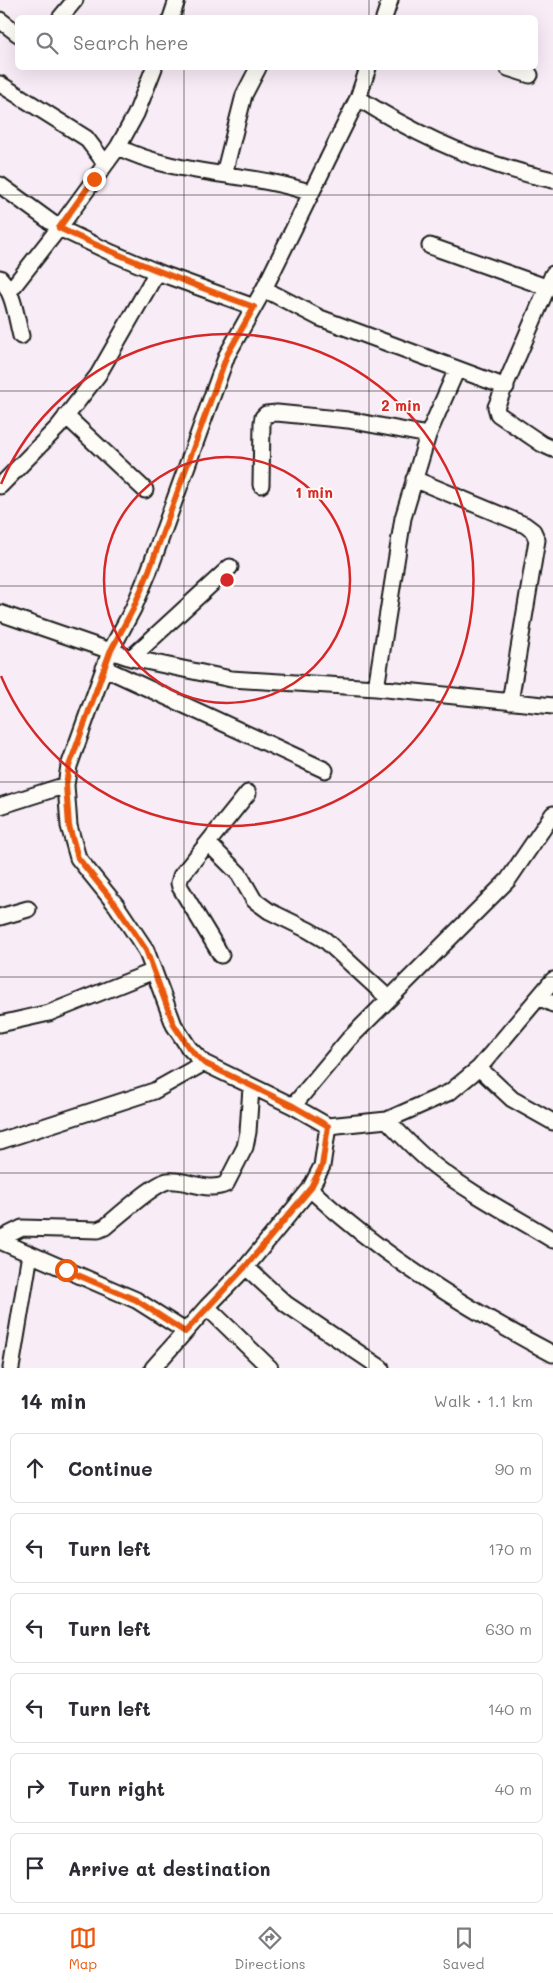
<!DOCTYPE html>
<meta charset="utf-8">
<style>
:root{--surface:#fff;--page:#f7f7f7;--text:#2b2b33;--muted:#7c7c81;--line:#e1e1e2;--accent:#ea580c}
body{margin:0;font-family:Mali,sans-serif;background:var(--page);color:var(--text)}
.stop{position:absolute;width:15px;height:15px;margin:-11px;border:4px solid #ea580c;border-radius:50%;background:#fff}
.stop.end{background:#ea580c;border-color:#fff;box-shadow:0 1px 5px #0008}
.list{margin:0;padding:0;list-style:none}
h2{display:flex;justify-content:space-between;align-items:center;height:65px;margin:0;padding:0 20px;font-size:21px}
h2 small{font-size:16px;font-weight:400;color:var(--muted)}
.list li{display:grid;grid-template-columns:32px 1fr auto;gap:15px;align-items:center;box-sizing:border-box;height:70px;margin:0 10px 10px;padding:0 10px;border:1px solid var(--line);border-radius:8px}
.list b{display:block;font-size:19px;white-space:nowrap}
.list em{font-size:16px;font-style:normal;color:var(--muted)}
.icon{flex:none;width:28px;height:28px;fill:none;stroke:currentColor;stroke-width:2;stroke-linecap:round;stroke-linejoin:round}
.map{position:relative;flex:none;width:553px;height:1368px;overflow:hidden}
.search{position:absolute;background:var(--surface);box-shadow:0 5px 20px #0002;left:15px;right:15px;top:15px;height:55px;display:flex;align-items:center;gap:12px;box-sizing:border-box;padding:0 18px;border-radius:8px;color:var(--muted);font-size:19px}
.sheet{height:545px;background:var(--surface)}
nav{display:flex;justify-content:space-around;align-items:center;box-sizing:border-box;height:70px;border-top:1px solid var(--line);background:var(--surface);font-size:14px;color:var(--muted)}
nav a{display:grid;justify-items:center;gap:2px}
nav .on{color:var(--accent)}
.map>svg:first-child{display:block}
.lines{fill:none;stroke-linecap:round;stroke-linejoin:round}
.minor-casing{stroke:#1c1c1c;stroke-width:19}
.minor{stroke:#fdfcf7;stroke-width:15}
.route{stroke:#ea580c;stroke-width:6}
.grid{fill:none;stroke:#1c1c1c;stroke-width:1;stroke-opacity:0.55}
.ring{fill:none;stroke:#d62828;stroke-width:2.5}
.centre{fill:#d62828;stroke:#fdfcf7;stroke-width:2.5}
.ring-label{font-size:15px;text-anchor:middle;font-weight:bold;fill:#d62828;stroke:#fdfcf7;stroke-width:4;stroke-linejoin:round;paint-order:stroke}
</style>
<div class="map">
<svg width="553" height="1368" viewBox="0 0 553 1368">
<rect width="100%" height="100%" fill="#f8ecf6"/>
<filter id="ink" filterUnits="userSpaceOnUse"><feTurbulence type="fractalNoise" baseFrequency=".02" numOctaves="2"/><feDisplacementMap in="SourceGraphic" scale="10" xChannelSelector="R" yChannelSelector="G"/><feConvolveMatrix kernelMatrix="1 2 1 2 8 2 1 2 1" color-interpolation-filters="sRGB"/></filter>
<g filter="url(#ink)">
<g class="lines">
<defs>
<path id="minor" d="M60,18L75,0
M171,18L177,0
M384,18L390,0
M0,20L18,34
M368,68L358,98L264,289L227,355L149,571L133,609L110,652L69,766L66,785L69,826L78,858L116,905L146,950L174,1025L189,1048L204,1063L293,1106L328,1126L387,1120L450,1092L479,1068L553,980
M508,68L530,75
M0,84L86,138L105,163
M358,98C419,137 482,165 553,180
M118,147C178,177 248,171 311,193
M224,174L244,95L258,68
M0,185L59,228L112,253L157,272L254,307
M430,246L546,287
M553,274L496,407L498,414L542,444L553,449
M0,278C14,293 16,317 21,336
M264,289L320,318L506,387
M9,292L59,228L118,147L136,114L154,68
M66,416L145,490
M414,479L525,525L533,531L537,540L510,702
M261,485L262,423L263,417L266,414L277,413L348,420L428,435
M0,486L58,427L98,375L157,272
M0,613L131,658L231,679L376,688L553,706
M131,658L230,567
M104,668L325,770
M376,688L403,518L428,435L457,369
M0,806L66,785
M208,843L239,874L254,900L269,911L308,930L325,940L388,998
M0,917L28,909
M221,955L180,887L179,883L181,876L248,793
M539,997L553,1004
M0,1024L49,1013L154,971
M479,1068L512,1099L553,1122
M293,1106L349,1039L508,880L553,814
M387,1120C402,1136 417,1152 435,1166C471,1194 514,1216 553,1240
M0,1141L154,1091L204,1063
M310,1189C382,1256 466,1308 553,1354
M0,1239L22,1228L98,1230L105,1227C117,1217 155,1183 168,1181C187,1179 207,1193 226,1184L245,1147L248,1132L251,1087
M0,1241L136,1300L185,1331
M246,1267L286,1304L381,1368
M207,1307L270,1368
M11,1368L30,1254
M153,1368L207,1307L246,1267L310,1189L322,1166L328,1126"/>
</defs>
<use href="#minor" class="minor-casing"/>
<use href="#minor" class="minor"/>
</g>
</g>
<g class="lines" filter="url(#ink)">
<path class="route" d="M66,1270L136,1300L185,1332L246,1266L310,1189L322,1166L328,1126L293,1106L204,1063L189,1048L174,1025L146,950L116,905L78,858L69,826L66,785L69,766L75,750L110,652L133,609L149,571L227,355L254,307C187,283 123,258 59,228L94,179"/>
</g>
<path class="grid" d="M184,0V18M369,0V18M184,68V1368M369,68V1368M0,195H553M0,391H553M0,586H553M0,782H553M0,977H553M0,1173H553"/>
<g class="ring">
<circle cx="227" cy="580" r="123"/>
<path d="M1 484A246 246 0 1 1 1 676"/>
</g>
<circle cx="227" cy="580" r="8" class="centre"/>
<g class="ring-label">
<text x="401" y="411">2 min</text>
<text x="314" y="498">1 min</text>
</g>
</svg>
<div class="stop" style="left:66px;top:1270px"></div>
<div class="stop end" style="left:94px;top:179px"></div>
<div class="search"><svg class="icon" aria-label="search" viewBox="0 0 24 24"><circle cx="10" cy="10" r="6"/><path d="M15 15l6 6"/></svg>Search here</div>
</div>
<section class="sheet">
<h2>14 min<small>Walk · 1.1 km</small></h2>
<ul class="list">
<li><svg class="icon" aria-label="ahead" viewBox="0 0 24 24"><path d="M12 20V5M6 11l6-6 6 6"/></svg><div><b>Continue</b></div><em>90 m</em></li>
<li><svg class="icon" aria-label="left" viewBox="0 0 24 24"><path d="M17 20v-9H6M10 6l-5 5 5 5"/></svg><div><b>Turn left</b></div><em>170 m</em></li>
<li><svg class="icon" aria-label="left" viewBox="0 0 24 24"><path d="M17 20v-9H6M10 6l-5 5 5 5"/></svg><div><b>Turn left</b></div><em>630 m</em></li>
<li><svg class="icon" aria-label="left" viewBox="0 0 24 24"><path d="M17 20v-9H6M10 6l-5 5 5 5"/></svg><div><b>Turn left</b></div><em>140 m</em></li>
<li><svg class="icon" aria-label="right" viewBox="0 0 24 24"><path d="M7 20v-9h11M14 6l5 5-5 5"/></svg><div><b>Turn right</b></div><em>40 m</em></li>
<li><svg class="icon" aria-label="arrive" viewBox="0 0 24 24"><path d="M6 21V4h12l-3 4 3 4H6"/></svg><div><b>Arrive at destination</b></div></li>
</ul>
</section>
<nav>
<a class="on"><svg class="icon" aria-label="map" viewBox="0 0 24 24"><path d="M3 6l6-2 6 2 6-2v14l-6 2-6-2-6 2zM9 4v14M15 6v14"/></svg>Map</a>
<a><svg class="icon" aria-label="directions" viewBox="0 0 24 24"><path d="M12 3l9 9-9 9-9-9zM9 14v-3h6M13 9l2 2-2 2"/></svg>Directions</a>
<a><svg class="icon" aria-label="saved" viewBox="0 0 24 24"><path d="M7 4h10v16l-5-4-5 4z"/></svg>Saved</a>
</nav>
